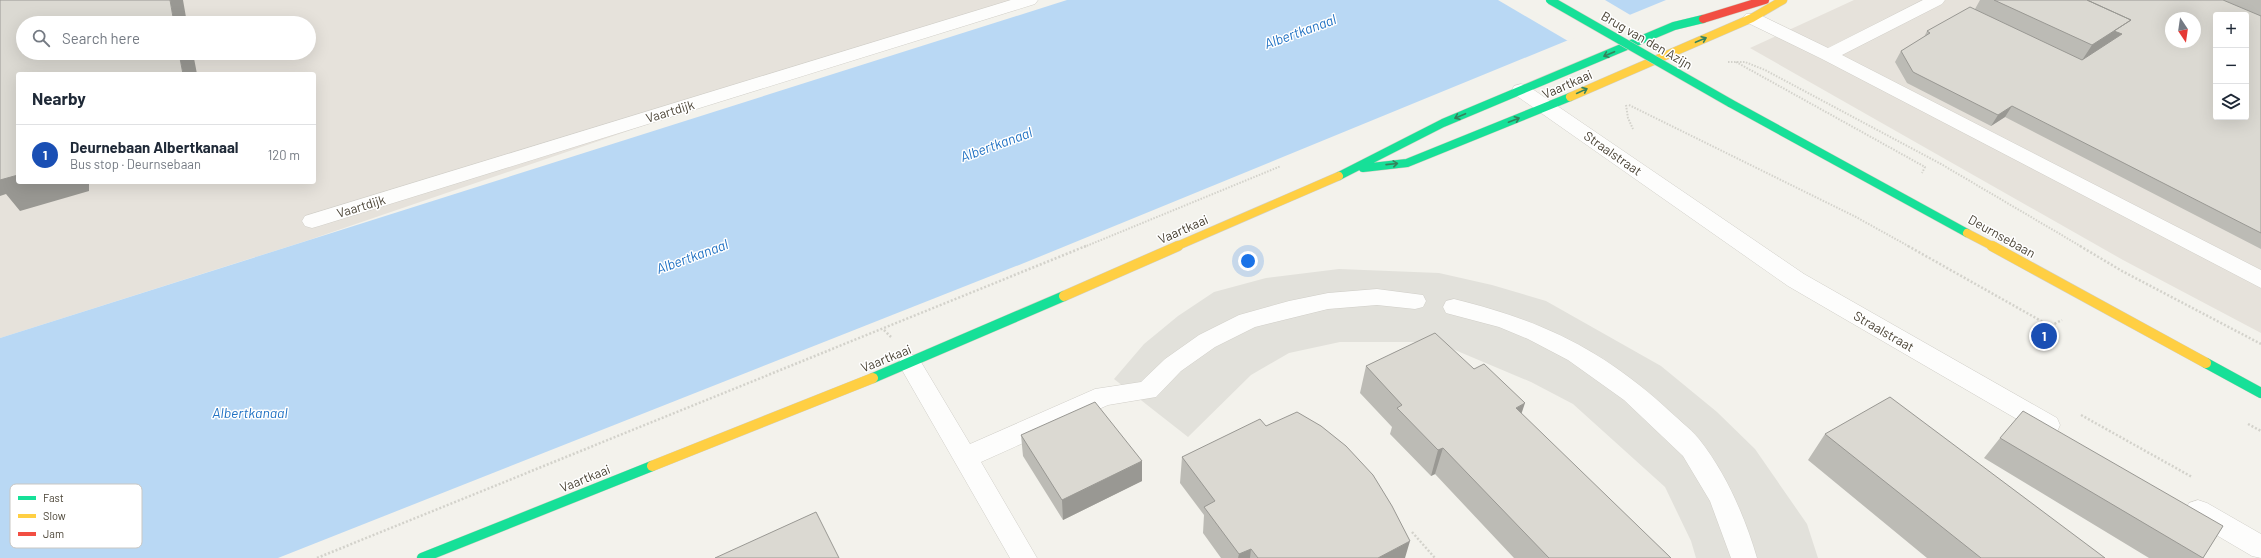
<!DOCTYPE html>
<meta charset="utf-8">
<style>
:root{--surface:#fff;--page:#f2f2f3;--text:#1f2937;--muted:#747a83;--line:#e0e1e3;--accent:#2563eb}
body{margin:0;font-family:Barlow,sans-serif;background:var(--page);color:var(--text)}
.controls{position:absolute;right:12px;top:12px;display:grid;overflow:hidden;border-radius:4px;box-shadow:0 4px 16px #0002}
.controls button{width:36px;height:36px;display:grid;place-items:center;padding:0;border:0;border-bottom:1px solid var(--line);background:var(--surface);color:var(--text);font:20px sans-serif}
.compass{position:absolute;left:2165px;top:12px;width:36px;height:36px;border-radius:50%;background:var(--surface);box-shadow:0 4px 16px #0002;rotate:167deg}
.you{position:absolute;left:1248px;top:261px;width:14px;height:14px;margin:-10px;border:3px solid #fff;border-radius:50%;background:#1a73e8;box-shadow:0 0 0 6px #1a73e833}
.badge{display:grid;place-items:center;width:26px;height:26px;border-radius:50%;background:var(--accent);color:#fff;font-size:13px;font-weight:700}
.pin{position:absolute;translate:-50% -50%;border:2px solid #fff;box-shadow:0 1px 4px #0006}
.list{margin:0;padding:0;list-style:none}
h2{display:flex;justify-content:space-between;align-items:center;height:52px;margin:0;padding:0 16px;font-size:17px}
h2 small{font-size:13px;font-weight:400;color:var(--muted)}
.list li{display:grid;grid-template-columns:26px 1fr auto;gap:12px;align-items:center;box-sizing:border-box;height:60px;padding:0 16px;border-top:1px solid var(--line)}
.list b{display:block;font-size:15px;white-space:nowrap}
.list p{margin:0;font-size:13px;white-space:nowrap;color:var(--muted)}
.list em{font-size:13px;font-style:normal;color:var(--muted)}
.icon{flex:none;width:22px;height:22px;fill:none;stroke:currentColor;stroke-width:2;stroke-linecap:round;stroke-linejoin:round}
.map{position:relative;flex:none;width:2261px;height:558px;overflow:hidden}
.search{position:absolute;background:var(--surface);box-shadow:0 4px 16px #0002;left:16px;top:16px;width:300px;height:44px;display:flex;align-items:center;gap:10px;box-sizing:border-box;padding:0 14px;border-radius:22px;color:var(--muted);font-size:15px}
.panel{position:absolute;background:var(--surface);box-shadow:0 4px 16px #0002;left:16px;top:72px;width:300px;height:112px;border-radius:4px}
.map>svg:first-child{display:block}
.industrial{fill:#e6e2db;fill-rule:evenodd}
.parking{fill:#e2e1db}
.water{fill:#b9d8f4}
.pier{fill:#f3f2ec}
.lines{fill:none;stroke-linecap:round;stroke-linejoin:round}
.lane-casing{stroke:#d1cfc9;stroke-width:1}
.street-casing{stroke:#d1cfc9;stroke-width:1}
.fast-far1-casing{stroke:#d3d0c2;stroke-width:9}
.fast-casing{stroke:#d3d0c2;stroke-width:11}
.slow-far1-casing{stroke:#d3d0c2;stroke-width:9}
.slow-casing{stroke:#d3d0c2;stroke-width:11}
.jam-casing{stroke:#d3d0c2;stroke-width:9}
.path-far1{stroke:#d3d2cb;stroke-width:2;stroke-dasharray:1.5 1.5;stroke-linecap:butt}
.path{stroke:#d3d2cb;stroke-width:2.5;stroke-dasharray:2 2;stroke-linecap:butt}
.lane{fill:#fdfdfc;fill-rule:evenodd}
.street{fill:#fdfdfc;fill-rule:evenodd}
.fast-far1{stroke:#16e098;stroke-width:8}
.fast{stroke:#16e098;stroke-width:10}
.slow-far1{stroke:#ffcf43;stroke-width:8}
.slow{stroke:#ffcf43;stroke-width:10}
.jam{stroke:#f24e42;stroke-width:8}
.fast-bridge-casing{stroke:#d3d0c2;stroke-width:9;stroke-linecap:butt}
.fast-bridge{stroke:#16e098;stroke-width:8}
.wall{fill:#bcbbb5}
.shaded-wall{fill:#999893}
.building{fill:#dbd9d2;stroke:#999893;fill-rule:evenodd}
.oneway{stroke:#36825d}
.labels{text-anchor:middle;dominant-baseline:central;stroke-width:3;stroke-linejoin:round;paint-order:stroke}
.street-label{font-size:13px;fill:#4b4436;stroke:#fff}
.water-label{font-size:14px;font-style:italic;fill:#2273c4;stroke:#fff}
.key{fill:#fff;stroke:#c9c7c3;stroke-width:1}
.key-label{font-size:11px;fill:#4b4436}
</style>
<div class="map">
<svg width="2261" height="558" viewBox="0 0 2261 558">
<rect width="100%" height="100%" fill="#f3f2ec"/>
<path class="industrial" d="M0,0H1011L309,240L0,338ZM23,23H309V53H23ZM18,74H314V182H18Z
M1854,0H2261V333L2123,260L1750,48ZM2216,15H2246V117H2216ZM2171,18H2195V42H2171Z"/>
<path class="parking" d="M1339,269L1439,273L1492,285L1546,301L1661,366L1717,412L1755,449L1807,524L1818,558H1696L1691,541L1665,487L1573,404L1531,382L1436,342H1340L1289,353L1251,375L1188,437L1114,379L1144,344L1178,316L1214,292L1266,278Z"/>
<path class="water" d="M1067,0H1666L1029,261L278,558H0V338Z"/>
<path class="pier" d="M1498,0H1605L1632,16L1568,41Z"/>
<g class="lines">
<defs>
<path id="lane" d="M1377,289L1423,295L1426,301L1423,307L1415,309L1377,305L1328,309L1255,327L1215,347L1181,371L1156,397L1108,405L981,462L1037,558H1010L898,363L902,357L910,354L918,357L970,444L1095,389L1141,382L1165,359L1199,335L1239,315L1289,301L1328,293Z
M1454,299C1539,320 1598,347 1664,406C1675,417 1689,427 1699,439C1726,473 1745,517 1757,558H1731L1710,501L1683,456L1624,400L1568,360L1528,339L1499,327L1446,313L1443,307L1446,301Z"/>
<path id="street" d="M1011,0H1038L1035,4L319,226L312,228L305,226L302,221L305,216Z
M1923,0H1945L1942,4L1842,55L2261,270V288L1822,59L1746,22L1743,18L1746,14H1758L1828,48Z
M1521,84L1528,86L1804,274L2057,418L2060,425L2057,432L2048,435L2039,432L1788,286L1514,94L1512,90L1514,86Z
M2198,500L2207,503L2261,534V558L2252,556L2189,519L2185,511L2189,503Z"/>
<path id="fast-far1" d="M1730,103L1967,233
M1363,168L1407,163L1570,97
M1339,176L1443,123L1674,26L1703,19"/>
<path id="fast" d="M2206,363L2261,393
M873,378L1064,296
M422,558L652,466"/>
<path id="slow-far1" d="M1570,97L1752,18L1783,0
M1967,233L1994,247
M1175,247L1339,176"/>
<path id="slow" d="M1992,246L2206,363
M1064,296L1178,246
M652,466L873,378"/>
<path id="jam" d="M1703,19L1765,0"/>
</defs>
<use href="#lane" class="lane-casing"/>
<use href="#street" class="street-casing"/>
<use href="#fast-far1" class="fast-far1-casing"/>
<use href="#fast" class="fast-casing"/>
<use href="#slow-far1" class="slow-far1-casing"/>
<use href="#slow" class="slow-casing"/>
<use href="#jam" class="jam-casing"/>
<path class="path-far1" d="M1728,62H1745L1765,70L1941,164L2082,247
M1736,62L1925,167L1922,173
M1626,105L1628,118L1633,129
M1629,105L1856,217L1910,247
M1084,247L1281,166"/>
<path class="path" d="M1908,246L2050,326L2062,320
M2080,246L2122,271L2261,344
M884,330L891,337
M2081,415L2192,477
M2248,424L2261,431
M1412,532L1435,558
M317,558L1086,246"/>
<use href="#lane" class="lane"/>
<use href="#street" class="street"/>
<use href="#fast-far1" class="fast-far1"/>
<use href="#fast" class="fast"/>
<use href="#slow-far1" class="slow-far1"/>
<use href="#slow" class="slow"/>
<use href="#jam" class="jam"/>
<defs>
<path id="fast-bridge" d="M1550,0L1730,103"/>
</defs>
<use href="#fast-bridge" class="fast-bridge-casing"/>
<use href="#fast-bridge" class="fast-bridge"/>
</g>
<path class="wall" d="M1980,0H2261V249L2005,117L1991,126L1907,83L1895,62L1901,51L1924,37L1927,31L1975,9Z
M1366,366L1521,414L1671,558H1514L1435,474L1431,476L1390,434L1392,427L1360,393Z
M1266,426L1405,558H1221L1203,533L1204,515L1180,483L1182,457Z
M1825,434L2105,558H1927L1808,460Z
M1021,435L1142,461V481L1063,520L1023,456Z
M2000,438L2223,526L2203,558H2149L1984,458Z"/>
<path class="shaded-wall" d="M170,0H183L187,23H174Z
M2131,20L2114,45L2075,71L2092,45Z
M179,53H193L197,74H183Z
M2012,106L2005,117L1991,126L1998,115Z
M0,168L18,175V182H89V191L20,211L6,194L0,196Z
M1525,403L1516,430V408Z
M1443,448L1435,474L1431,476L1438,450Z
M1142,461V481L1063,520L1062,500Z
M1410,541L1405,558H1378Z
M1251,549L1250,558H1238L1239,554Z"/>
<path class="building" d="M0,0H170L174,23H23V53H179L183,74H18V175L0,180Z
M1994,0H2087L2131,20L2092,45Z
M2087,0H2223L2261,16V233L2012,106L1998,115L1913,72L1901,51L1930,33L1927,31L1970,7L2082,60L2122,34L2114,31L2131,20ZM2216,15H2246V117H2216ZM2171,18H2195V42H2171Z
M1435,333L1474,369L1484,364L1525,403L1516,408L1671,558H1549L1443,448L1438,450L1397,408L1402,405L1366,366Z
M1890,397L2105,558H1981L1825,434Z
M1095,402L1142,461L1062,500L1021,435Z
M2023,411L2223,526L2203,558L2000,438Z
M1297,412L1321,426L1346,446L1373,475L1392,506L1410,541L1378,558H1258L1251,549L1239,554L1204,507L1215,501L1182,457L1260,419L1266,426Z
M816,512L839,558H715Z"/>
<defs><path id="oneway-shaft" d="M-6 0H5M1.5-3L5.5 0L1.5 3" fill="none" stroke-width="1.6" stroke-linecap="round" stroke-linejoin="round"/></defs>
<g class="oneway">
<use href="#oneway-shaft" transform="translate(1701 40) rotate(-23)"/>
<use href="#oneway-shaft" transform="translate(1609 54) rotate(157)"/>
<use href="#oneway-shaft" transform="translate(1582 91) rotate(-25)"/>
<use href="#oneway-shaft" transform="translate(1460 116) rotate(157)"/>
<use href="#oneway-shaft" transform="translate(1514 120) rotate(-21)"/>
<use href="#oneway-shaft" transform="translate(1392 164) rotate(-6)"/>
</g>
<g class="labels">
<g class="street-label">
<text transform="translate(1647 40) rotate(30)">Brug van den Azijn</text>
<text transform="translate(1567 84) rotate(-24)">Vaartkaai</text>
<text transform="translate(670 111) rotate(-17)">Vaartdijk</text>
<text transform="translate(1613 153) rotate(35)">Straalstraat</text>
<text transform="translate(361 206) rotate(-17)">Vaartdijk</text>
<text transform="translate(1183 229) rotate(-24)">Vaartkaai</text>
<text transform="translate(2002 236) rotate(29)">Deurnsebaan</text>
<text transform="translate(1884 331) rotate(30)">Straalstraat</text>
<text transform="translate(886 358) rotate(-22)">Vaartkaai</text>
<text transform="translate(585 478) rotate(-22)">Vaartkaai</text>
</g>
<g class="water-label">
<text transform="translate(1300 31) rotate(-20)">Albertkanaal</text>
<text transform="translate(996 144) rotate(-20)">Albertkanaal</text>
<text transform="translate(692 256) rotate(-20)">Albertkanaal</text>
<text x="250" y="412">Albertkanaal</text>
</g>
</g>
<rect x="10" y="484" width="132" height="64" rx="6" class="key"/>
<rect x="18" y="496" width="18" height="4" fill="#16e098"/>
<rect x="18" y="514" width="18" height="4" fill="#ffcf43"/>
<rect x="18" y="532" width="18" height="4" fill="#f24e42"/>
<g class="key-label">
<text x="43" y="502">Fast</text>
<text x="43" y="520">Slow</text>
<text x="43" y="538">Jam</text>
</g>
</svg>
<div class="controls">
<button>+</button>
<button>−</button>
<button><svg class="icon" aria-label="layers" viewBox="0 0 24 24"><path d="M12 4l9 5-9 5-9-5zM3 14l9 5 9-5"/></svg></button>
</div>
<svg class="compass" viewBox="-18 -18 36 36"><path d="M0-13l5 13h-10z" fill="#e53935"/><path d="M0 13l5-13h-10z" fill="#747a83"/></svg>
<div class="you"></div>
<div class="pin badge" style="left:2044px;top:336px;background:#1a4fb4">1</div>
<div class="search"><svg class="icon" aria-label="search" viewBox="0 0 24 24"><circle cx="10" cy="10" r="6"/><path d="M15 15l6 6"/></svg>Search here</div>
<section class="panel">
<h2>Nearby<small></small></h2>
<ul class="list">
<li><span class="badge" style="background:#1a4fb4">1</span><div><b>Deurnebaan Albertkanaal</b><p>Bus stop · Deurnsebaan</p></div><em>120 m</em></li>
</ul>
</section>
</div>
